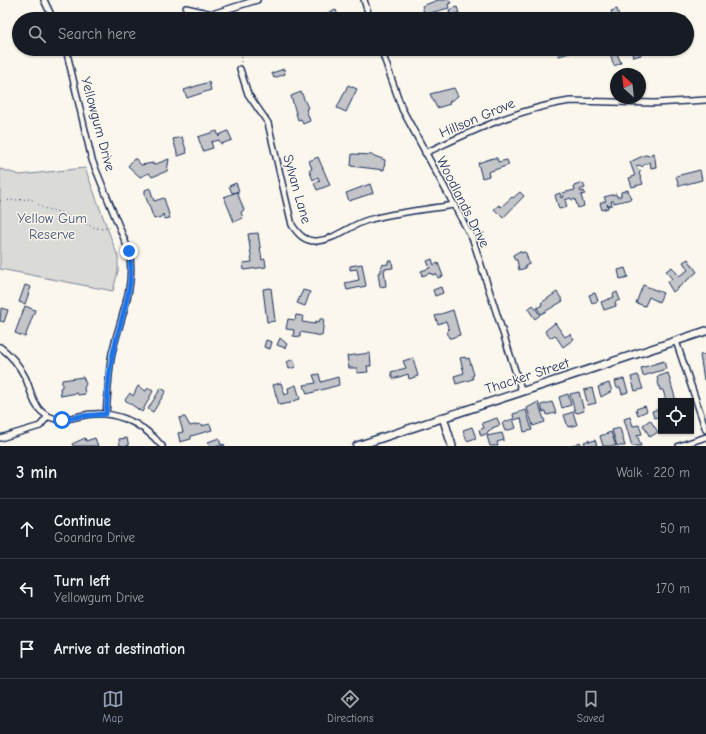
<!DOCTYPE html>
<meta charset="utf-8">
<style>
:root{--surface:#171b24;--page:#20242c;--text:#f1f3f6;--muted:#9ea1a6;--line:#363941;--accent:#919bb2}
body{margin:0;font-family:"Comic Neue",sans-serif;background:var(--page);color:var(--text)}
.controls{position:absolute;right:12px;bottom:12px;display:grid;overflow:hidden;border-radius:0px;box-shadow:0 1px 3px #0004}
.controls button{width:36px;height:36px;display:grid;place-items:center;padding:0;border:0;border-bottom:1px solid var(--line);background:var(--surface);color:var(--text);font:20px sans-serif}
.compass{position:absolute;left:610px;top:68px;width:36px;height:36px;border-radius:50%;background:var(--surface);box-shadow:0 1px 3px #0004;rotate:333deg}
.stop{position:absolute;width:12px;height:12px;margin:-9px;border:3px solid #1a73e8;border-radius:50%;background:#fff}
.stop.end{background:#1a73e8;border-color:#fff;box-shadow:0 1px 4px #0008}
.list{margin:0;padding:0;list-style:none}
h2{display:flex;justify-content:space-between;align-items:center;height:52px;margin:0;padding:0 16px;font-size:17px}
h2 small{font-size:13px;font-weight:400;color:var(--muted)}
.list li{display:grid;grid-template-columns:26px 1fr auto;gap:12px;align-items:center;box-sizing:border-box;height:60px;padding:0 16px;border-top:1px solid var(--line)}
.list b{display:block;font-size:15px;white-space:nowrap}
.list p{margin:0;font-size:13px;white-space:nowrap;color:var(--muted)}
.list em{font-size:13px;font-style:normal;color:var(--muted)}
.icon{flex:none;width:22px;height:22px;fill:none;stroke:currentColor;stroke-width:2;stroke-linecap:round;stroke-linejoin:round}
.map{position:relative;flex:none;width:706px;height:446px;overflow:hidden}
.search{position:absolute;background:var(--surface);box-shadow:0 1px 3px #0004;left:12px;right:12px;top:12px;height:44px;display:flex;align-items:center;gap:10px;box-sizing:border-box;padding:0 14px;border-radius:22px;color:var(--muted);font-size:15px}
.sheet{height:232px;background:var(--surface)}
nav{display:flex;justify-content:space-around;align-items:center;box-sizing:border-box;height:56px;border-top:1px solid var(--line);background:var(--surface);font-size:11px;color:var(--muted)}
nav a{display:grid;justify-items:center;gap:2px}
nav .on{color:var(--accent)}
.map>svg:first-child{display:block}
.green{fill:#dadad7;stroke:#7a849a}
.building{fill:#c3c5c9;stroke:#1b2f5e}
.lines{fill:none;stroke-linecap:round;stroke-linejoin:round}
.street-casing{stroke:#1b2f5e;stroke-width:8}
.secondary-casing{stroke:#1b2f5e;stroke-width:10}
.path{stroke:#1b2f5e;stroke-width:1;stroke-dasharray:1 3;stroke-linecap:butt}
.street{stroke:#fbf7ec;stroke-width:5}
.secondary{stroke:#fbf7ec;stroke-width:7}
.route{stroke:#1a73e8;stroke-width:5}
.labels{text-anchor:middle;dominant-baseline:central;stroke-width:3;stroke-linejoin:round;paint-order:stroke}
.street-label{font-size:14px;fill:#1b2f5e;stroke:#fbf7ec}
.park-label{font-size:14px;fill:#415176;stroke:#fbf7ec}
</style>
<div class="map">
<svg width="706" height="446" viewBox="0 0 706 446">
<rect width="100%" height="100%" fill="#fbf7ec"/>
<filter id="ink" filterUnits="userSpaceOnUse"><feTurbulence type="fractalNoise" baseFrequency=".025" numOctaves="2"/><feDisplacementMap in="SourceGraphic" scale="8" xChannelSelector="R" yChannelSelector="G"/><feConvolveMatrix kernelMatrix="1 2 1 2 8 2 1 2 1" color-interpolation-filters="sRGB"/></filter>
<g filter="url(#ink)">
<path class="green" d="M85,168L118,257V271L113,291L0,269V169L20,175Z"/>
<path class="building" d="M438,0H449L451,3L448,4L449,8L430,13V15L425,16L422,6Z
M457,7L459,13L450,15L449,10Z
M617,9L620,19H614L611,11Z
M336,10L339,19H327L325,14Z
M678,17H686V19H677Z
M687,32H692V38H687Z
M272,49H280L275,53Z
M461,49H469L470,51L468,53Z
M557,49H576L577,51L559,56Z
M596,49H619L616,51L621,63L614,66L609,50L598,55Z
M631,49H639L641,55L633,57Z
M284,69L285,74L274,78L272,73Z
M209,82L211,90L187,98L184,90Z
M348,85L357,89L346,112L337,108Z
M454,88L458,96L449,102L450,104L437,108L430,94Z
M301,92L308,108L306,109L310,121L303,124L301,119L298,120L291,96Z
M217,131L219,137V135L228,131L232,140L221,144L219,140L211,142L213,148L203,151L198,137Z
M182,137L187,153L178,156L173,139Z
M652,153L654,154L653,157L655,158L656,167L651,168L650,162L645,164L642,167L640,165L636,166L641,171L639,173L643,184L632,187L629,178L635,176L630,162L645,155L650,156Z
M352,154L372,155L385,160L384,170L351,166Z
M318,157L330,185L317,190L314,183L320,181L318,177L313,180L309,170L312,169L309,161Z
M493,158H497L498,162L507,160L509,165L488,172L489,176L482,178L478,163Z
M134,159H136L141,165L153,163V165L169,159L167,171L152,177L149,173L140,177L128,166Z
M700,170L702,180L679,186L676,176Z
M236,183L239,191L232,193L229,186Z
M583,183L585,188L580,190L581,192L584,191L585,194L581,195L584,206L578,208L575,199L572,200L571,198L565,200L567,207L559,209L555,195L560,193L561,198L564,197L562,193L575,190L574,186Z
M370,184L373,193L349,201L346,193Z
M150,188L154,201L164,198L170,218L164,219L163,214L161,217L154,219L145,195V190Z
M628,190L631,199L614,203V201H611L612,205L608,206L607,204L608,208L602,210L600,203L606,201L604,197L616,194L617,197L621,196V192Z
M237,192L244,210L241,212L243,218L234,222L224,197Z
M520,192L524,196L503,218L494,209L499,205L501,207L512,197L513,198Z
M258,233L262,260L265,259L266,267L244,270L243,263L252,262L248,234Z
M520,251L521,253L524,252L526,253L529,264L525,266L526,268L519,270L517,260H515L513,255Z
M432,259L434,265L438,263L443,276L438,278L436,274L432,275L431,273L422,276L421,271L430,268L427,261Z
M688,259L697,272L673,292L667,282L672,279L666,271L672,267L679,276L688,270L683,262Z
M388,261H392L393,268L384,269L386,286L380,287L378,273L381,272V265L388,264Z
M362,264L366,286L347,290L345,283L359,280L357,269L350,270V266Z
M625,268L628,277L620,279L618,270Z
M25,285L31,287L25,304L19,302Z
M643,285L663,293L659,302L649,297L645,306L636,303Z
M441,287L443,293L435,296L433,290Z
M271,288L275,321L267,322L263,289Z
M303,290L310,292L305,306L297,303Z
M557,292L563,301L541,314L537,308L542,305L541,303Z
M617,292L620,300L615,302L616,306L604,310L601,302L614,297L613,294Z
M595,293L598,301L592,303L589,295Z
M533,305L540,315L535,319L528,309Z
M25,306L35,310L25,337L15,333Z
M1,308L8,310L4,322L0,321Z
M453,310L460,335L451,338H449L447,331L449,330L446,321L438,324L435,316Z
M296,315L303,316L302,322L315,324L316,321L319,322L320,319H324L322,336L300,332V337L293,336L294,330L286,329L288,319L295,320Z
M555,323L565,337L570,334L574,339L563,347L555,335L550,338L545,331Z
M280,338L287,344L285,348L277,345Z
M266,340L272,342L270,349L264,347Z
M370,353L371,366H367L368,372L357,373V368H349L347,356Z
M706,354V379L704,380L700,355Z
M465,357L466,359L469,358L474,375L472,376L473,379L456,384L454,376L464,373L460,358Z
M413,358L418,376L409,379L408,374L393,379L391,372L406,368L403,361Z
M293,359L296,367L289,369L287,362Z
M664,361L666,369L643,376L641,368Z
M668,373L676,401H666L663,390H660L657,377Z
M319,374L321,382L338,377L339,385L307,394L304,385L316,383L313,375Z
M638,375L643,389L635,391L631,377Z
M83,377L86,384L84,388L85,394L78,395L77,393L61,396L60,388L62,387V380Z
M624,379L628,392L622,394L620,387L617,388L615,381Z
M281,383L285,395L289,393L288,388L296,385L300,399L290,402L291,403L279,405L273,385Z
M609,383L612,391L601,397L598,387Z
M138,386L146,391L148,388L153,391L142,412L125,400L130,393L133,396Z
M161,388L166,391L153,412L148,409Z
M592,388L596,403L588,405L584,390Z
M579,392L584,411L578,413L575,412L570,394Z
M568,394L571,405L562,408L559,397Z
M538,402L545,422L533,426L527,408Z
M552,402L556,413L547,415L546,411L543,412L541,405Z
M645,406L647,411L638,415L636,409Z
M660,409L661,416L654,418L652,411Z
M526,410L532,430L524,432L521,418L514,420L513,414Z
M573,412L577,425L568,427L564,415Z
M185,417L190,426L200,424L201,426L210,424L212,430L191,436V439L180,442L178,433L183,432L179,418Z
M630,417L633,426L639,425L642,434L637,435L641,446H632L624,419Z
M497,418L500,425L492,428L493,429L488,431V433L481,436L479,430L484,428L482,423Z
M513,419L516,428L505,431L502,423Z
M650,420L658,432L650,437L643,425Z
M472,427L476,438L467,441L463,430Z
M620,428L625,446H617L612,430Z
M611,432L616,446H603L600,436Z
M502,433L504,440L497,442L498,446H490L487,436Z
M85,438L86,441L95,438L98,446H73L72,444Z
M127,438L129,446H120L119,439Z
M219,438L221,445L224,444L225,446H210L208,442Z
M589,440V442L595,440L597,446H586L584,442Z
M580,442L582,446H572Z"/>
<g class="lines">
<defs>
<path id="street" d="M44,0L53,19
M364,0L370,19
M186,8L212,14L257,0
M66,49L92,160L129,251C136,286 120,319 112,353C108,373 108,394 106,414
M381,49L402,109L473,240L522,392
M240,69L248,94L268,123L292,225C298,234 305,242 317,241C335,240 350,225 368,220C395,212 425,210 453,205
M425,153C473,131 517,109 570,101L655,103L706,100
M676,341L706,430
M0,347C11,355 19,365 25,377C32,391 32,408 48,416C59,422 68,419 80,416C112,408 142,422 162,446
M0,438L40,426L48,416
M679,446L706,437"/>
<path id="secondary" d="M443,417L452,446
M357,446L706,331"/>
</defs>
<use href="#street" class="street-casing"/>
<use href="#secondary" class="secondary-casing"/>
<path class="path" d="M242,12L243,19
M241,62L243,49
M0,201L31,199L43,208L59,212L95,228L104,229L112,226"/>
<use href="#street" class="street"/>
<use href="#secondary" class="secondary"/>
</g>
</g>
<g class="lines" filter="url(#ink)">
<path class="route" d="M62,420L81,416L106,414C108,394 108,373 113,353C120,319 136,286 129,251"/>
</g>
<g class="labels">
<g class="street-label">
<text transform="translate(477 118) rotate(-23)">Hillson Grove</text>
<text transform="translate(98 124) rotate(75)">Yellowgum Drive</text>
<text transform="translate(297 189) rotate(74)">Sylvan Lane</text>
<text transform="translate(463 202) rotate(63)">Woodlands Drive</text>
<text transform="translate(527 376) rotate(-18)">Thacker Street</text>
</g>
<g class="park-label">
<text x="52" y="218">Yellow Gum<tspan x="52" dy="16">Reserve</tspan></text>
</g>
</g>
</svg>
<div class="controls">
<button><svg class="icon" aria-label="locate" viewBox="0 0 24 24"><circle cx="12" cy="12" r="6"/><path d="M12 2v4M12 18v4M2 12h4M18 12h4"/></svg></button>
</div>
<svg class="compass" viewBox="-18 -18 36 36"><path d="M0-13l5 13h-10z" fill="#e53935"/><path d="M0 13l5-13h-10z" fill="#9ea1a6"/></svg>
<div class="stop" style="left:62px;top:420px"></div>
<div class="stop end" style="left:129px;top:251px"></div>
<div class="search"><svg class="icon" aria-label="search" viewBox="0 0 24 24"><circle cx="10" cy="10" r="6"/><path d="M15 15l6 6"/></svg>Search here</div>
</div>
<section class="sheet">
<h2>3 min<small>Walk · 220 m</small></h2>
<ul class="list">
<li><svg class="icon" aria-label="ahead" viewBox="0 0 24 24"><path d="M12 20V5M6 11l6-6 6 6"/></svg><div><b>Continue</b><p>Goandra Drive</p></div><em>50 m</em></li>
<li><svg class="icon" aria-label="left" viewBox="0 0 24 24"><path d="M17 20v-9H6M10 6l-5 5 5 5"/></svg><div><b>Turn left</b><p>Yellowgum Drive</p></div><em>170 m</em></li>
<li><svg class="icon" aria-label="arrive" viewBox="0 0 24 24"><path d="M6 21V4h12l-3 4 3 4H6"/></svg><div><b>Arrive at destination</b></div></li>
</ul>
</section>
<nav>
<a class="on"><svg class="icon" aria-label="map" viewBox="0 0 24 24"><path d="M3 6l6-2 6 2 6-2v14l-6 2-6-2-6 2zM9 4v14M15 6v14"/></svg>Map</a>
<a><svg class="icon" aria-label="directions" viewBox="0 0 24 24"><path d="M12 3l9 9-9 9-9-9zM9 14v-3h6M13 9l2 2-2 2"/></svg>Directions</a>
<a><svg class="icon" aria-label="saved" viewBox="0 0 24 24"><path d="M7 4h10v16l-5-4-5 4z"/></svg>Saved</a>
</nav>
